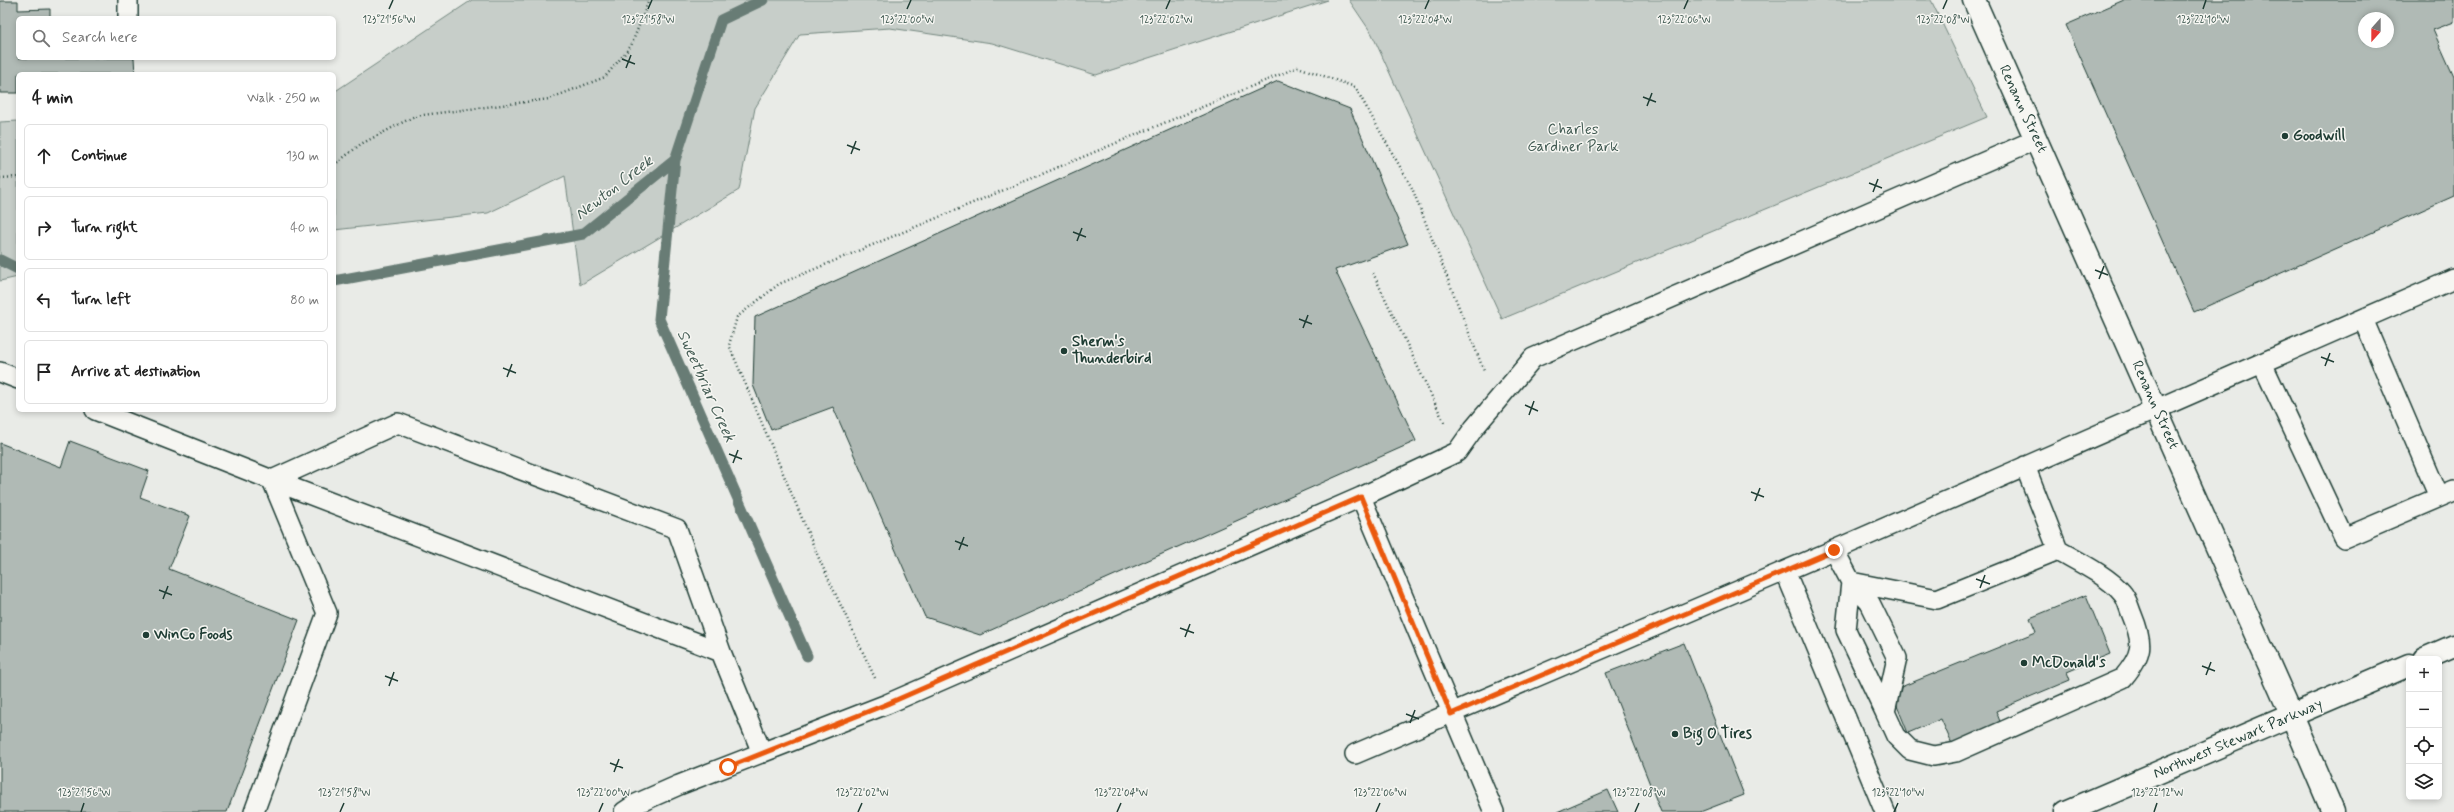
<!DOCTYPE html>
<meta charset="utf-8">
<style>
:root{--surface:#fff;--page:#f2f2f2;--text:#222;--muted:#767676;--line:#e0e0e0}
body{margin:0;font-family:Mynerve,sans-serif;background:var(--page);color:var(--text)}
.controls{position:absolute;right:12px;bottom:12px;display:grid;overflow:hidden;border-radius:6px;box-shadow:0 2px 6px #0003}
.controls button{width:36px;height:36px;display:grid;place-items:center;padding:0;border:0;border-bottom:1px solid var(--line);background:var(--surface);color:var(--text);font:20px sans-serif}
.compass{position:absolute;left:2358px;top:12px;width:36px;height:36px;border-radius:50%;background:var(--surface);box-shadow:0 2px 6px #0003;rotate:201deg}
.stop{position:absolute;width:12px;height:12px;margin:-9px;border:3px solid #ea580c;border-radius:50%;background:#fff}
.stop.end{background:#ea580c;border-color:#fff;box-shadow:0 1px 4px #0008}
.list{margin:0;padding:0;list-style:none}
h2{display:flex;justify-content:space-between;align-items:center;height:52px;margin:0;padding:0 16px;font-size:17px}
h2 small{font-size:13px;font-weight:400;color:var(--muted)}
.list li{display:grid;grid-template-columns:26px 1fr auto;gap:12px;align-items:center;box-sizing:border-box;height:64px;margin:0 8px 8px;padding:0 8px;border:1px solid var(--line);border-radius:6px}
.list b{display:block;font-size:15px;white-space:nowrap}
.list em{font-size:13px;font-style:normal;color:var(--muted)}
.icon{flex:none;width:22px;height:22px;fill:none;stroke:currentColor;stroke-width:2;stroke-linecap:round;stroke-linejoin:round}
.map{position:relative;flex:none;width:2454px;height:812px;overflow:hidden}
.search{position:absolute;background:var(--surface);box-shadow:0 2px 6px #0003;left:16px;top:16px;width:320px;height:44px;display:flex;align-items:center;gap:10px;box-sizing:border-box;padding:0 14px;border-radius:6px;color:var(--muted);font-size:15px}
.panel{position:absolute;background:var(--surface);box-shadow:0 2px 6px #0003;left:16px;top:72px;width:320px;height:340px;border-radius:6px}
.map>svg:first-child{display:block}
.green{fill:#c7cec9;stroke:#73867e}
.lines{fill:none;stroke-linecap:round;stroke-linejoin:round}
.stream{stroke:#687c75;stroke-width:11}
.building{fill:#b0bab5;stroke:#1f3d34;fill-rule:evenodd}
.service-casing{stroke:#1f3d34;stroke-width:22}
.minor-casing{stroke:#1f3d34;stroke-width:25}
.tertiary-casing{stroke:#1f3d34;stroke-width:25}
.secondary-casing{stroke:#1f3d34;stroke-width:25}
.path{stroke:#1f3d34;stroke-width:2.5;stroke-dasharray:1 3;stroke-linecap:butt}
.service{stroke:#f6f6f2;stroke-width:19}
.minor{stroke:#f6f6f2;stroke-width:22}
.tertiary{stroke:#f6f6f2;stroke-width:22}
.secondary{stroke:#f6f6f2;stroke-width:22}
.route{stroke:#ea580c;stroke-width:5}
.ticks{fill:none;stroke:#1f3d34;stroke-width:1.5}
.poi-dot{fill:#1f3d34;stroke:#f6f6f2;stroke-width:1.5}
.labels{text-anchor:middle;dominant-baseline:central;stroke-width:3;stroke-linejoin:round;paint-order:stroke}
.street-label{font-size:15px;fill:#1f3d34;stroke:#f6f6f2}
.park-label{font-size:15px;fill:#415a52;stroke:#f6f6f2}
.poi-label{font-size:15px;font-weight:bold;fill:#1f3d34;stroke:#f6f6f2;text-anchor:start}
.water-label{font-size:16px;font-style:italic;fill:#445c54;stroke:#f6f6f2}
.ticks-label{font-size:10px;text-anchor:middle;fill:#1f3d34;stroke:#f6f6f2;stroke-width:3;stroke-linejoin:round;paint-order:stroke}
</style>
<div class="map">
<svg width="2454" height="812" viewBox="0 0 2454 812">
<rect width="100%" height="100%" fill="#e9ebe7"/>
<filter id="ink" filterUnits="userSpaceOnUse"><feTurbulence type="fractalNoise" baseFrequency=".025" numOctaves="2"/><feDisplacementMap in="SourceGraphic" scale="8" xChannelSelector="R" yChannelSelector="G"/><feConvolveMatrix kernelMatrix="1 2 1 2 8 2 1 2 1" color-interpolation-filters="sRGB"/></filter>
<g filter="url(#ink)">
<path class="green" d="M472,0H1328L1096,75L992,43L890,28L800,34L755,108L739,190L580,285L565,176L488,213L334,230V92Z
M1349,0H1931L1987,117L1502,319L1372,34Z
M18,121V277L0,281V122Z"/>
<g class="lines">
<path class="stream" d="M675,160L659,319L807,656
M0,260L18,269
M334,281L583,234L675,160L721,20L763,0"/>
</g>
<path class="building" d="M2124,0H2454V22L2433,30L2454,77V196L2194,312L2066,25ZM2364,18H2388V42H2364Z
M0,1H18V10L50,9V18H18V58H134L135,74H18V93H0Z
M1278,81L1350,109L1408,244L1335,270L1416,441L980,635L925,617L833,407L771,430L753,385L755,317Z
M70,441L149,471L140,497L190,516L169,569L299,620L227,812H0V443L61,467Z
M2086,595L2110,654L2067,672L2070,680L1996,711L2001,724L1952,744L1941,719L1908,733L1891,691L2036,632L2030,618Z
M1684,643L1744,795L1700,812H1661L1606,673Z
M1608,790L1618,812H1557Z"/>
<g class="lines">
<defs>
<path id="service" d="M128,0V18
M2363,319L2439,497
M2262,363L2344,538L2454,491
M0,372L18,379
M95,410L272,480L721,652L762,753
M1361,497L1494,812
M1834,550L1851,582L1937,599L2058,550L2025,466
M1785,571L1885,812
M1851,582L1870,603L1897,658L1885,712L1896,736L1910,750L1934,756L1956,752L2123,678C2143,654 2144,644 2132,615C2129,608 2127,598 2122,593C2108,576 2077,561 2058,550
M1851,582L1846,630L1885,712
M1355,754L1834,550L2454,279
M254,812L327,613L272,480L398,423L677,529L721,652
M624,812L636,804L679,785L887,704L1361,497L1457,452L1474,428L1533,358L2037,139"/>
<path id="minor" d="M2292,716L2333,812"/>
<path id="tertiary" d="M1974,0L2292,716"/>
<path id="secondary" d="M2424,659L2454,646
M2066,812L2409,665"/>
</defs>
<use href="#service" class="service-casing"/>
<use href="#minor" class="minor-casing"/>
<use href="#tertiary" class="tertiary-casing"/>
<use href="#secondary" class="secondary-casing"/>
<path class="path" d="M334,165L361,144L415,116L549,99L605,77L631,46L649,0
M0,178L18,177
M1373,273L1444,422
M875,678L820,561L729,345L737,317L779,284L1298,67L1355,87L1412,188L1484,371"/>
<use href="#service" class="service"/>
<use href="#minor" class="minor"/>
<use href="#tertiary" class="tertiary"/>
<use href="#secondary" class="secondary"/>
</g>
</g>
<g class="lines" filter="url(#ink)">
<path class="route" d="M728,767L887,704L1361,497L1451,714L1834,550"/>
</g>
<path class="ticks" d="M389,9L393,0M648,9L652,0M907,9L911,0M1166,9L1170,0M1425,9L1429,0M1684,9L1688,0M1943,9L1947,0M2203,9L2206,0M622,59L635,64M626,68L631,55M1643,97L1656,102M1647,106L1652,93M847,145L860,150M851,154L856,141M1869,183L1882,188M1873,192L1878,179M1073,232L1086,237M1077,241L1082,228M2095,270L2108,275M2099,279L2104,266M1299,319L1312,324M1303,328L1308,315M2321,357L2334,362M2325,366L2330,353M503,368L516,373M507,377L512,364M1525,405L1538,411M1529,415L1534,401M729,454L742,459M733,463L738,450M1751,492L1764,497M1755,501L1760,488M955,541L968,546M959,550L964,537M1976,579L1990,584M1980,588L1985,575M159,590L172,595M163,599L168,586M1180,628L1194,633M1185,637L1190,624M2202,666L2215,671M2206,675L2211,662M385,676L398,681M389,686L394,672M1406,714L1419,719M1410,723L1415,710M610,763L623,768M614,772L619,759M81,812L84,803M340,812L344,803M599,812L603,803M858,812L862,803M1117,812L1121,803M1376,812L1380,803M1635,812L1639,803M1894,812L1898,803M2154,812L2157,803"/>
<g class="poi-dot">
<circle cx="2285" cy="136" r="4"/>
<circle cx="1064" cy="351" r="4"/>
<circle cx="146" cy="635" r="4"/>
<circle cx="2024" cy="663" r="4"/>
<circle cx="1675" cy="734" r="4"/>
</g>
<g class="labels">
<g class="street-label">
<text transform="translate(2023 109) rotate(65)">Renann Street</text>
<text transform="translate(2155 405) rotate(66)">Renann Street</text>
<text transform="translate(2238 739) rotate(-23)">Northwest Stewart Parkway</text>
</g>
<g class="park-label">
<text x="1573" y="130">Charles<tspan x="1573" dy="17">Gardiner Park</tspan></text>
</g>
<g class="poi-label">
<text x="2293" y="136">Goodwill</text>
<text x="1072" y="342">Sherm's<tspan x="1072" dy="17">Thunderbird</tspan></text>
<text x="154" y="635">WinCo Foods</text>
<text x="2032" y="663">McDonald's</text>
<text x="1683" y="734">Big O Tires</text>
</g>
<g class="water-label">
<text transform="translate(614 188) rotate(-38)">Newton Creek</text>
<text transform="translate(706 386) rotate(66)">Sweetbriar Creek</text>
</g>
</g>
<g class="ticks-label">
<text x="389" y="23">123°21'56"W</text>
<text x="648" y="23">123°21'58"W</text>
<text x="907" y="23">123°22'00"W</text>
<text x="1684" y="23">123°22'06"W</text>
<text x="1943" y="23">123°22'08"W</text>
<text x="1166" y="23">123°22'02"W</text>
<text x="1425" y="23">123°22'04"W</text>
<text x="2203" y="23">123°22'10"W</text>
<text x="84" y="796">123°21'56"W</text>
<text x="344" y="796">123°21'58"W</text>
<text x="603" y="796">123°22'00"W</text>
<text x="862" y="796">123°22'02"W</text>
<text x="1121" y="796">123°22'04"W</text>
<text x="1380" y="796">123°22'06"W</text>
<text x="1639" y="796">123°22'08"W</text>
<text x="1898" y="796">123°22'10"W</text>
<text x="2157" y="796">123°22'12"W</text>
</g>
</svg>
<div class="controls">
<button>+</button>
<button>−</button>
<button><svg class="icon" aria-label="locate" viewBox="0 0 24 24"><circle cx="12" cy="12" r="6"/><path d="M12 2v4M12 18v4M2 12h4M18 12h4"/></svg></button>
<button><svg class="icon" aria-label="layers" viewBox="0 0 24 24"><path d="M12 4l9 5-9 5-9-5zM3 14l9 5 9-5"/></svg></button>
</div>
<svg class="compass" viewBox="-18 -18 36 36"><path d="M0-13l5 13h-10z" fill="#e53935"/><path d="M0 13l5-13h-10z" fill="#767676"/></svg>
<div class="stop" style="left:728px;top:767px"></div>
<div class="stop end" style="left:1834px;top:550px"></div>
<div class="search"><svg class="icon" aria-label="search" viewBox="0 0 24 24"><circle cx="10" cy="10" r="6"/><path d="M15 15l6 6"/></svg>Search here</div>
<section class="panel">
<h2>4 min<small>Walk · 250 m</small></h2>
<ul class="list">
<li><svg class="icon" aria-label="ahead" viewBox="0 0 24 24"><path d="M12 20V5M6 11l6-6 6 6"/></svg><div><b>Continue</b></div><em>130 m</em></li>
<li><svg class="icon" aria-label="right" viewBox="0 0 24 24"><path d="M7 20v-9h11M14 6l5 5-5 5"/></svg><div><b>Turn right</b></div><em>40 m</em></li>
<li><svg class="icon" aria-label="left" viewBox="0 0 24 24"><path d="M17 20v-9H6M10 6l-5 5 5 5"/></svg><div><b>Turn left</b></div><em>80 m</em></li>
<li><svg class="icon" aria-label="arrive" viewBox="0 0 24 24"><path d="M6 21V4h12l-3 4 3 4H6"/></svg><div><b>Arrive at destination</b></div></li>
</ul>
</section>
</div>
